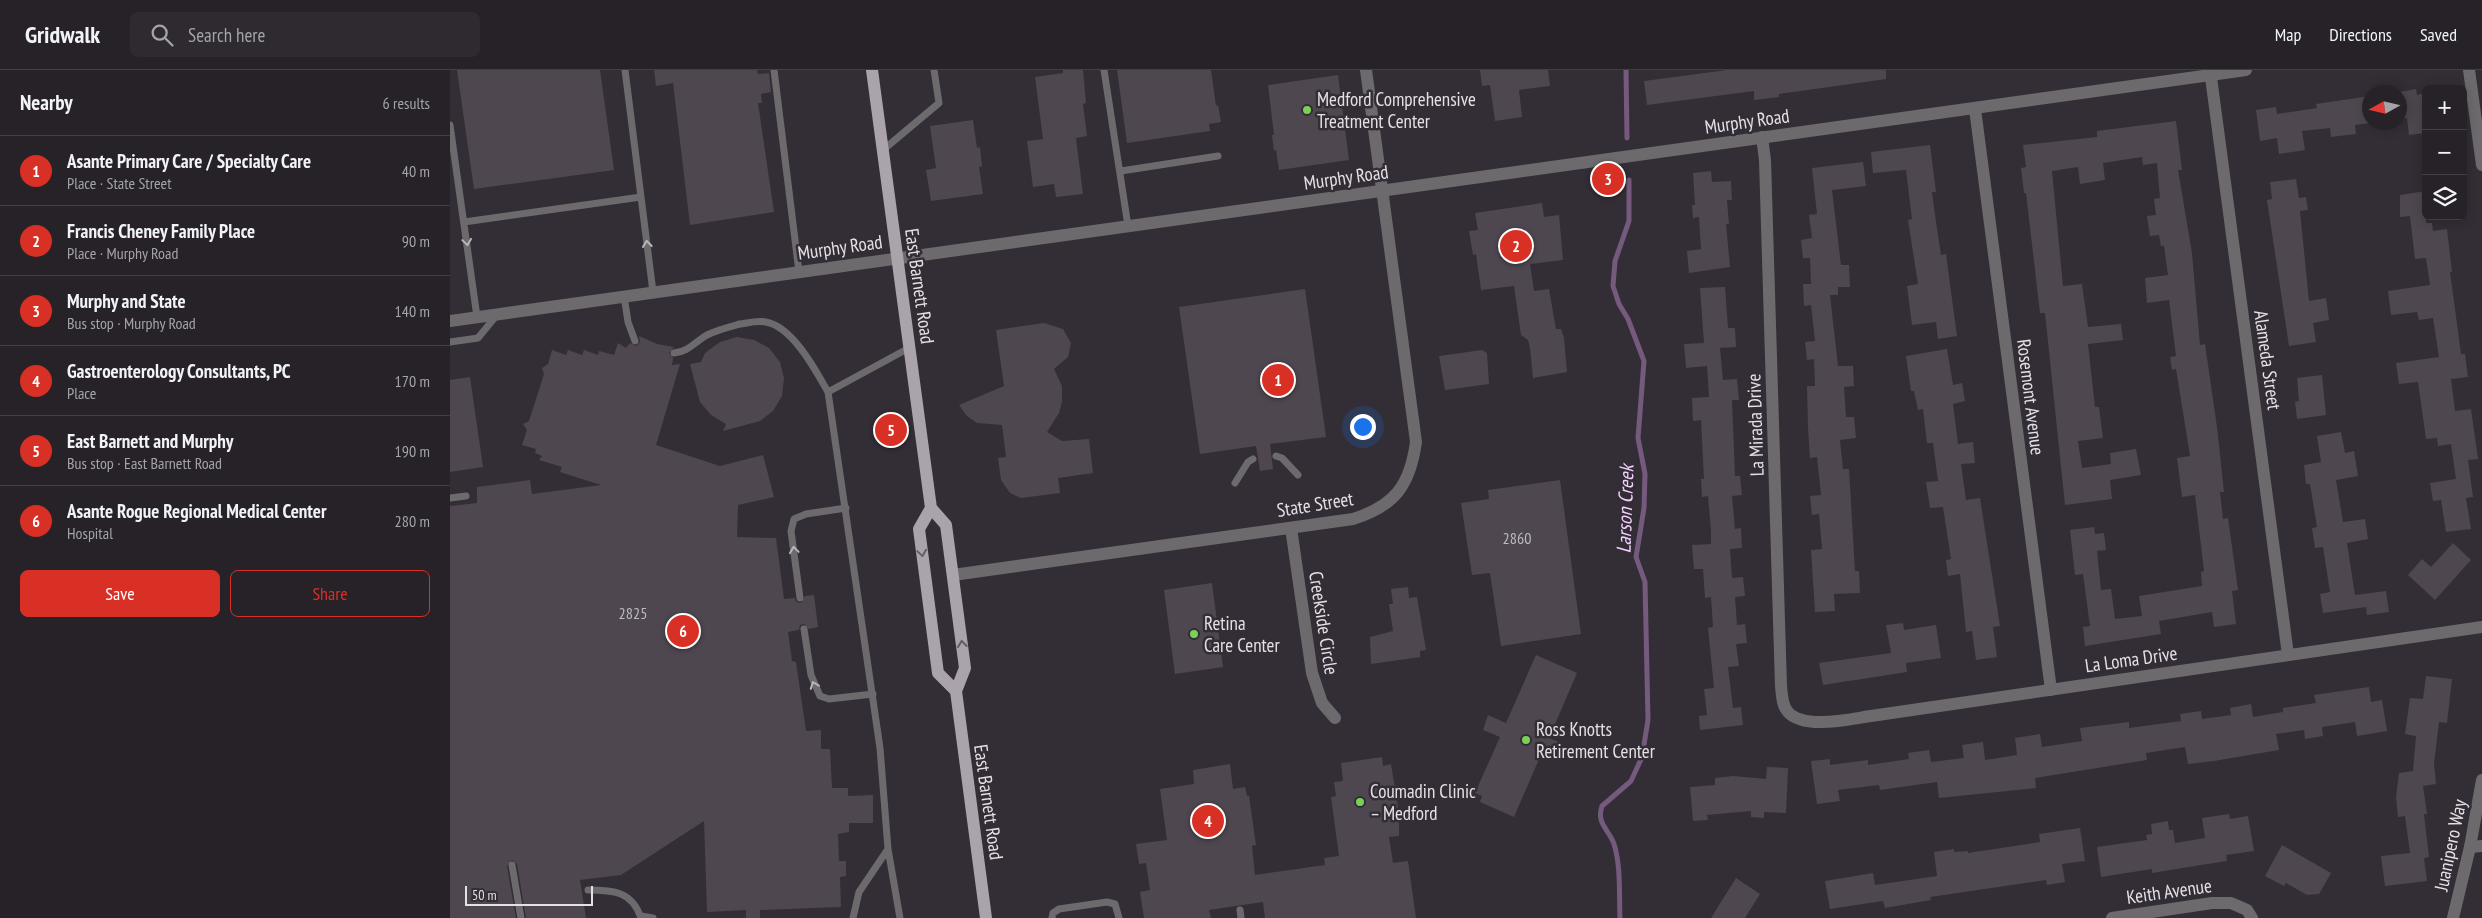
<!DOCTYPE html>
<meta charset="utf-8">
<style>
:root{--surface:#262228;--page:#2e2a30;--text:#f1f3f6;--muted:#a4a4a8;--line:#423f45;--accent:#d93025}
body{margin:0;font-family:"PT Sans Narrow",sans-serif;background:var(--page);color:var(--text)}
.controls{position:absolute;right:15px;top:15px;display:grid;overflow:hidden;border-radius:8px;box-shadow:0 2px 12px #0003}
.controls button{width:45px;height:45px;display:grid;place-items:center;padding:0;border:0;border-bottom:1px solid var(--line);background:var(--surface);color:var(--text);font:25px sans-serif}
.compass{position:absolute;left:1912px;top:15px;width:45px;height:45px;border-radius:50%;background:var(--surface);box-shadow:0 2px 12px #0003;rotate:262deg}
.scale{position:absolute;left:15px;bottom:12px;width:128px;box-sizing:border-box;padding-left:5px;border:2px solid #e4e0e5;border-top:0;font-size:14px;line-height:18px;white-space:nowrap;color:#e4e0e5;-webkit-text-stroke:4px #332d35;paint-order:stroke}
.you{position:absolute;left:912px;top:356px;width:18px;height:18px;margin:-12px;border:4px solid #fff;border-radius:50%;background:#1a73e8;box-shadow:0 0 0 8px #1a73e833}
.badge{display:grid;place-items:center;width:32px;height:32px;border-radius:50%;background:var(--accent);color:#fff;font-size:16px;font-weight:700}
.pin{position:absolute;translate:-50% -50%;border:2px solid #fff;box-shadow:0 1px 5px #0006}
.list{margin:0;padding:0;list-style:none}
h2{display:flex;justify-content:space-between;align-items:center;height:65px;margin:0;padding:0 20px;font-size:21px}
h2 small{font-size:16px;font-weight:400;color:var(--muted)}
.list li{display:grid;grid-template-columns:32px 1fr auto;gap:15px;align-items:center;box-sizing:border-box;height:70px;padding:0 20px;border-top:1px solid var(--line)}
.list b{display:block;font-size:19px;white-space:nowrap}
.list p{margin:0;font-size:16px;white-space:nowrap;color:var(--muted)}
.list em{font-size:16px;font-style:normal;color:var(--muted)}
.actions{display:flex;gap:10px;padding:15px 20px}
.actions a{flex:1;padding:11px 0;border:1px solid var(--accent);border-radius:8px;text-align:center;font-size:18px;color:var(--accent)}
.actions .main{background:var(--accent);color:#fff}
.icon{flex:none;width:28px;height:28px;fill:none;stroke:currentColor;stroke-width:2;stroke-linecap:round;stroke-linejoin:round}
.map{position:relative;flex:none;width:2032px;height:848px;overflow:hidden}
header{display:flex;align-items:center;gap:30px;box-sizing:border-box;height:70px;padding:0 25px;background:var(--surface);border-bottom:1px solid var(--line)}
header strong{font-size:24px}
nav{display:flex;gap:28px;margin-inline-start:auto;font-size:18px}
.search{width:350px;height:45px;background:var(--page);display:flex;align-items:center;gap:12px;box-sizing:border-box;padding:0 18px;border-radius:8px;color:var(--muted);font-size:19px}
main{display:flex}
aside{flex:1;background:var(--surface)}
.map>svg:first-child{display:block}
.lines{fill:none;stroke-linecap:round;stroke-linejoin:round}
.stream{stroke:#755a7d;stroke-width:5}
.building{fill:#4e4750}
.service{stroke:#6d6a6e;stroke-width:7}
.minor{stroke:#6d6a6e;stroke-width:12}
.tertiary{stroke:#6d6a6e;stroke-width:12}
.primary{stroke:#aaa3ac;stroke-width:12}
.oneway{stroke:#bab7bb}
.oneway2{stroke:#635c65}
.poi-dot{fill:#79d158;stroke:#332d35;stroke-width:2}
.labels{text-anchor:middle;dominant-baseline:central;stroke-width:5;stroke-linejoin:round;paint-order:stroke}
.number-label{font-size:16px;fill:#bebac0}
.poi-label{font-size:19px;fill:#e4e0e5;stroke:#332d35;text-anchor:start}
.street-label{font-size:19px;fill:#e4e0e5;stroke:#332d35}
.water-label{font-size:20px;font-style:italic;fill:#f4d0ff;stroke:#332d35}
</style>
<header>
<strong>Gridwalk</strong>
<div class="search"><svg class="icon" aria-label="search" viewBox="0 0 24 24"><circle cx="10" cy="10" r="6"/><path d="M15 15l6 6"/></svg>Search here</div>
<nav><a>Map</a><a>Directions</a><a>Saved</a></nav>
</header>
<main>
<aside>
<h2>Nearby<small>6 results</small></h2>
<ul class="list">
<li><span class="badge">1</span><div><b>Asante Primary Care / Specialty Care</b><p>Place · State Street</p></div><em>40 m</em></li>
<li><span class="badge">2</span><div><b>Francis Cheney Family Place</b><p>Place · Murphy Road</p></div><em>90 m</em></li>
<li><span class="badge">3</span><div><b>Murphy and State</b><p>Bus stop · Murphy Road</p></div><em>140 m</em></li>
<li><span class="badge">4</span><div><b>Gastroenterology Consultants, PC</b><p>Place</p></div><em>170 m</em></li>
<li><span class="badge">5</span><div><b>East Barnett and Murphy</b><p>Bus stop · East Barnett Road</p></div><em>190 m</em></li>
<li><span class="badge">6</span><div><b>Asante Rogue Regional Medical Center</b><p>Hospital</p></div><em>280 m</em></li>
</ul>
<div class="actions"><a class="main">Save</a><a>Share</a></div>
</aside>
<div class="map">
<svg width="2032" height="848" viewBox="0 0 2032 848">
<rect width="100%" height="100%" fill="#332d35"/>
<g class="lines">
<path class="stream" d="M1176,0L1177,68
M1170,848C1169,825 1171,796 1164,774C1159,759 1146,754 1152,736L1181,711L1192,687L1198,650L1195,512L1186,487L1194,438L1195,404L1188,368L1194,291L1178,249L1169,234L1163,216L1165,191L1179,151V110"/>
</g>
<path class="building" d="M7,0H150L164,100L24,119Z
M204,0H307L308,4L319,3L321,22L311,24L312,33H308L324,142L240,155L223,13L206,16Z
M613,0H633L636,33L633,34L637,66L626,68L633,124L606,127L604,114L583,117L577,71L593,69L585,7L613,3Z
M667,0H761L766,36L768,35L771,52L759,54L760,61L677,73Z
M1030,0H1098L1100,16L1069,20L1072,47L1045,51L1040,15L1032,16Z
M1277,0H1436V9L1329,24V27L1304,30V21L1197,35L1194,11Z
M888,5L899,90L829,100L826,80L824,81L822,65H824L818,15Z
M1966,19L1967,25L1976,23V63L1959,65L1957,48L1950,49V22Z
M1920,26V53L1905,55L1906,64L1881,67L1880,58L1852,61L1855,80L1829,84L1827,68L1810,71L1806,40L1826,37L1827,44L1867,38L1866,34Z
M523,50L527,78L530,77L532,96L529,97L533,124L481,131L476,100L486,98L480,56Z
M1726,51L1732,100H1728L1742,183L1750,275L1755,274L1767,357L1774,422H1770L1773,449L1778,448L1785,498L1788,520L1782,521L1786,554L1764,557L1762,542L1709,551L1711,564L1635,576L1633,557L1640,556L1633,504L1625,505L1620,460L1644,457L1645,464L1654,463L1656,480L1647,481L1651,520L1661,519L1665,549L1692,546L1689,526L1752,516L1751,502L1754,501L1745,425L1732,427L1727,388L1740,386L1726,299L1722,300L1720,287L1726,286L1719,230L1697,233L1695,208L1718,205L1714,176H1711L1709,165L1700,166L1697,146L1706,145L1704,129L1710,128L1707,93L1693,95L1692,87L1653,93L1655,110L1630,114L1628,97L1602,101L1613,216L1632,214L1638,257L1671,254L1673,270L1638,274L1645,337H1649L1653,368L1628,371L1632,398L1661,394L1660,383L1686,379L1691,405L1660,410L1662,429L1615,435L1595,243H1590L1576,123H1574L1571,98L1576,97L1573,75L1647,67V61Z
M1480,75L1486,122H1482L1486,152L1491,185L1496,184L1507,266L1488,269L1486,252L1462,255L1457,216L1468,214L1458,150L1462,149L1456,100L1423,103L1421,82Z
M1413,92L1416,116L1382,120L1391,195H1399L1400,217H1388V225H1380L1388,296H1403L1404,316L1394,317L1396,347H1404L1406,368L1390,370L1393,399H1399L1405,501H1409L1410,523L1384,524L1385,541L1365,542L1361,480L1372,479L1369,444L1362,445L1360,426L1371,425L1367,387L1360,388L1358,358L1357,316H1365L1364,289L1357,290L1355,272L1365,271L1361,235L1354,236L1353,214H1361L1360,188H1353L1351,170L1362,168L1359,145L1367,144L1362,98Z
M1261,101L1262,112L1281,111L1282,130H1277L1279,154H1276L1280,197L1239,203L1237,181L1251,179L1249,147L1243,148L1242,135H1245L1243,103Z
M1846,109L1849,128L1856,127L1858,140L1850,141L1859,231L1876,228L1879,250L1863,253L1866,272L1839,276L1817,130L1822,129L1820,112Z
M1976,121V153H1982L1983,161L1997,159L2002,202H2000L2011,284H2015L2018,307L2001,309L2005,341L2021,339L2028,389L2018,390L2023,427L2016,428L2021,459L1996,462L1991,430L1983,431L1980,413L2006,409L2001,374L1988,376L1987,368L1976,369L1968,312L1949,314L1946,293L1989,287L1983,248L1969,250L1967,242L1941,245L1938,221L1980,215L1976,188L1965,189L1960,146L1950,147V125Z
M1092,133L1094,147L1109,145L1113,190L1080,194L1084,221L1099,219L1106,259H1111L1114,268L1117,302L1083,308L1080,278L1078,270L1071,265L1064,216L1031,220L1026,184L1023,185L1019,161L1028,160L1025,143Z
M1275,217L1278,258H1285L1286,277L1270,278L1273,310L1287,309L1289,330H1282L1285,406H1290L1292,425L1282,426L1285,459L1291,458L1292,478L1280,479L1282,508L1293,507L1295,526L1285,527L1287,555L1295,554L1297,573L1286,574L1289,596L1278,597L1283,638L1291,637L1293,655L1250,660L1249,646L1257,645L1254,619L1264,618L1258,558L1263,557L1261,527L1255,528L1253,499H1244L1242,475L1261,474V461L1258,426L1252,427L1251,409H1254L1251,350L1243,351L1242,328L1259,327L1257,296L1236,298L1234,274L1254,273L1250,218Z
M855,219L876,367L820,374L823,399L810,401L806,376L750,384L729,237Z
M594,253L613,259L621,273L618,287L604,299L612,316V332L609,343L597,362L612,371L639,369L643,403L608,408L610,423L571,428L560,423L551,410L548,388L556,387L552,355L527,353L517,346L509,335L554,316L546,260Z
M189,266L207,274L224,277L219,283L223,288L222,295L230,294L206,375L270,396L313,385L324,427L288,435L287,467L326,468L334,529L345,528L346,532L351,533L355,526L364,525L368,557L359,559L354,554L350,555L349,560L338,562L342,591L346,592L356,661L371,660V679H380L382,718H398V726L423,725V753H399V762L388,764L389,791H396V806L390,807L391,837L310,840V848H296V840L257,842L254,751L171,805L130,810L136,848H76L67,794L62,790L57,796L66,848H0V436L27,433V417L80,410L82,424L151,415L110,402L112,397L89,390L92,386L85,383L86,379L72,375L77,360L73,354L79,351L94,304L92,298L98,294L102,280L116,285L118,280L132,285L134,280L148,285L149,281L164,285L168,273L176,278L180,273L186,276L190,272Z
M287,267L304,270L319,278L330,292L334,308L332,326L323,341L310,351L273,361L276,354L261,345L250,332L240,294L251,292L255,283L270,272Z
M1497,279L1503,315L1512,313L1515,331L1503,334L1508,374L1523,372L1525,393L1511,394L1516,430L1530,428L1550,556L1543,557L1547,587L1526,590L1522,561L1516,562L1510,504L1498,506L1496,490L1501,489L1493,437L1480,438L1476,412L1488,411L1483,373H1477L1473,339L1468,340L1464,321H1461L1456,286Z
M1032,280L1037,283L1039,314L995,320L989,286Z
M1872,305L1876,345L1847,349L1845,332L1849,331L1847,308Z
M20,307L33,397L0,402V310Z
M1891,362L1895,383L1904,381L1908,406L1886,410L1893,452L1915,449L1918,469L1897,473L1905,525L1936,521L1939,542L1917,545L1916,537L1873,543L1870,524L1880,522L1873,477L1865,478L1862,458L1867,457L1860,414H1856L1854,395L1871,392L1867,366Z
M1110,410L1131,564L1051,576L1040,503L1022,505L1011,433L1039,429L1038,420Z
M2003,473L2021,490L1985,530L1958,505L1972,489L1981,497Z
M762,513L773,597L725,604L714,520Z
M958,517L959,528L967,527L976,580L970,581V587L921,594L920,567L943,561L939,534H943L941,519Z
M1453,553L1454,560L1486,555L1491,588L1456,593L1457,602L1373,615L1369,593L1441,583L1436,555Z
M1086,585L1127,603L1099,668L1111,673L1105,685L1093,680L1064,747L1030,732L1032,726L1025,723L1050,667L1033,660L1038,645L1056,653Z
M1976,606L2002,609L1997,653L1989,652L1984,694L1986,714L1973,716L1977,744H1974L1979,787L1974,788L1977,811L1935,816L1931,786L1960,783L1955,746L1948,747L1946,727L1949,703L1963,701L1966,666L1955,664L1960,628L1973,629Z
M1919,617L1921,632L1932,630L1937,661L1907,666L1905,652L1872,657L1873,666L1855,669L1854,660L1826,664L1829,680L1764,691L1738,694L1735,677L1696,683L1697,690L1585,708L1586,718L1489,728L1487,712L1430,720L1429,715L1388,720L1390,731L1367,734L1361,691L1380,689V695L1418,690V695L1459,689L1458,683L1479,680L1481,692L1514,688L1512,675L1533,672L1535,690L1567,685L1565,668L1590,664L1592,677L1632,671L1630,658L1679,652V658L1731,651L1730,644L1751,641L1752,649L1781,645L1780,638L1801,634L1803,647L1833,642V638L1866,633L1864,625Z
M932,687L933,696L941,694L949,743V766L939,767L943,793L958,791L966,848H815L813,832L759,840L761,848H694L690,822L700,820L696,793L689,794L686,774L717,770L710,719L744,714L743,700L780,694L783,719L795,717L797,726H799L806,775L802,776L805,805L875,795L874,788L889,786L881,727L886,726L884,712L893,711L891,693Z
M1317,697L1338,698L1336,743L1314,742V748L1301,747V741L1257,745L1258,750L1243,751L1240,717L1265,715V708L1283,706L1316,709Z
M1779,744L1780,749L1798,746L1804,781L1776,785L1777,791L1751,795L1702,803V799L1651,807L1647,777L1697,770L1696,765L1702,764L1701,754L1718,751L1719,760H1723L1725,773L1755,768L1752,748Z
M1630,758L1635,791L1612,794L1615,812L1597,815L1596,810L1480,827L1481,830L1435,838L1433,831L1380,839L1375,811L1423,803L1425,815L1487,806L1484,782L1504,779V782L1518,781V783L1590,772L1589,764Z
M1832,775L1881,803L1869,824L1857,825L1836,813L1834,816L1815,806Z
M1286,808L1310,824L1295,848H1261Z"/>
<g class="lines">
<path class="service" d="M175,0L203,222
M324,0L349,202
M654,0L678,156
M0,55L27,247
M433,80L489,33L484,0
M671,101L768,86
M14,152L191,127
M174,226L178,252L185,271
M0,272L28,268L46,246
M224,283C238,282 245,272 257,265C267,260 279,257 290,254C298,253 308,250 316,252C343,257 366,301 378,322
M826,386L832,388L848,405
M785,413L798,392L803,389
M0,428L16,426
M350,528L341,461L344,449L356,444L396,438
M354,559L361,605L370,626L379,629L423,624
M438,779L450,848
M62,795L71,848
M138,820C163,820 182,821 191,848
M790,840L791,848
M191,846L203,848
M403,848L409,822L438,779L430,678L378,322L459,278
M602,848L603,843L609,839L657,832L665,834L669,848"/>
<path class="minor" d="M1760,0L1838,585
M1525,39L1601,620
M1312,67L1315,90L1331,616C1332,625 1332,636 1338,642C1354,660 1400,649 1421,646L2032,557
M841,458L862,603L872,633L885,648
M503,505L903,449C945,436 960,415 966,372L916,0
M2020,777L2032,776
M1662,848L1762,833H1781L1797,840L1802,848"/>
<path class="tertiary" d="M2019,0L2032,95
M0,251L1796,0
M2003,848L2020,777L2032,710"/>
<path class="primary" d="M422,0L481,438L496,455L515,598L506,621L536,848
M481,438L469,459L488,603L506,621"/>
</g>
<defs><path id="oneway-chevron" d="M-2-3.5L2.5 0L-2 3.5" fill="none" stroke-width="1.6" stroke-linecap="round" stroke-linejoin="round" transform="scale(1.25)"/></defs>
<g class="oneway">
<use href="#oneway-chevron" transform="translate(17 172) rotate(82)"/>
<use href="#oneway-chevron" transform="translate(197 174) rotate(-97)"/>
<use href="#oneway-chevron" transform="translate(344 480) rotate(-98)"/>
<use href="#oneway-chevron" transform="translate(364 615) rotate(-111)"/>
</g>
<g class="oneway2">
<use href="#oneway-chevron" transform="translate(472 483) rotate(82)"/>
<use href="#oneway-chevron" transform="translate(512 574) rotate(-97)"/>
</g>
<g class="poi-dot">
<circle cx="857" cy="40" r="5"/>
<circle cx="744" cy="564" r="5"/>
<circle cx="1076" cy="670" r="5"/>
<circle cx="910" cy="732" r="5"/>
</g>
<g class="labels">
<g class="number-label">
<text x="1067" y="468">2860</text>
<text x="183" y="543">2825</text>
</g>
<g class="poi-label">
<text x="867" y="29">Medford Comprehensive<tspan x="867" dy="22">Treatment Center</tspan></text>
<text x="754" y="553">Retina<tspan x="754" dy="22">Care Center</tspan></text>
<text x="1086" y="659">Ross Knotts<tspan x="1086" dy="22">Retirement Center</tspan></text>
<text x="920" y="721">Coumadin Clinic<tspan x="920" dy="22">– Medford</tspan></text>
</g>
<g class="street-label">
<text transform="translate(1297 51) rotate(-8)">Murphy Road</text>
<text transform="translate(896 107) rotate(-8)">Murphy Road</text>
<text transform="translate(390 177) rotate(-8)">Murphy Road</text>
<text transform="translate(470 216) rotate(82)">East Barnett Road</text>
<text transform="translate(1818 290) rotate(82)">Alameda Street</text>
<text transform="translate(1581 327) rotate(83)">Rosemont Avenue</text>
<text transform="translate(1305 355) rotate(-92)">La Mirada Drive</text>
<text transform="translate(865 434) rotate(-9)">State Street</text>
<text transform="translate(874 553) rotate(81)">Creekside Circle</text>
<text transform="translate(1681 589) rotate(-8)">La Loma Drive</text>
<text transform="translate(539 732) rotate(82)">East Barnett Road</text>
<text transform="translate(2000 775) rotate(-78)">Juanipero Way</text>
<text transform="translate(1719 821) rotate(-8)">Keith Avenue</text>
</g>
<g class="water-label">
<text transform="translate(1175 439) rotate(-88)">Larson Creek</text>
</g>
</g>
</svg>
<div class="controls">
<button>+</button>
<button>−</button>
<button><svg class="icon" aria-label="layers" viewBox="0 0 24 24"><path d="M12 4l9 5-9 5-9-5zM3 14l9 5 9-5"/></svg></button>
</div>
<svg class="compass" viewBox="-18 -18 36 36"><path d="M0-13l5 13h-10z" fill="#e53935"/><path d="M0 13l5-13h-10z" fill="#a4a4a8"/></svg>
<div class="scale">50 m</div>
<div class="you"></div>
<div class="pin badge" style="left:828px;top:310px">1</div>
<div class="pin badge" style="left:1066px;top:176px">2</div>
<div class="pin badge" style="left:1158px;top:109px">3</div>
<div class="pin badge" style="left:758px;top:751px">4</div>
<div class="pin badge" style="left:441px;top:360px">5</div>
<div class="pin badge" style="left:233px;top:561px">6</div>
</div>
</main>
